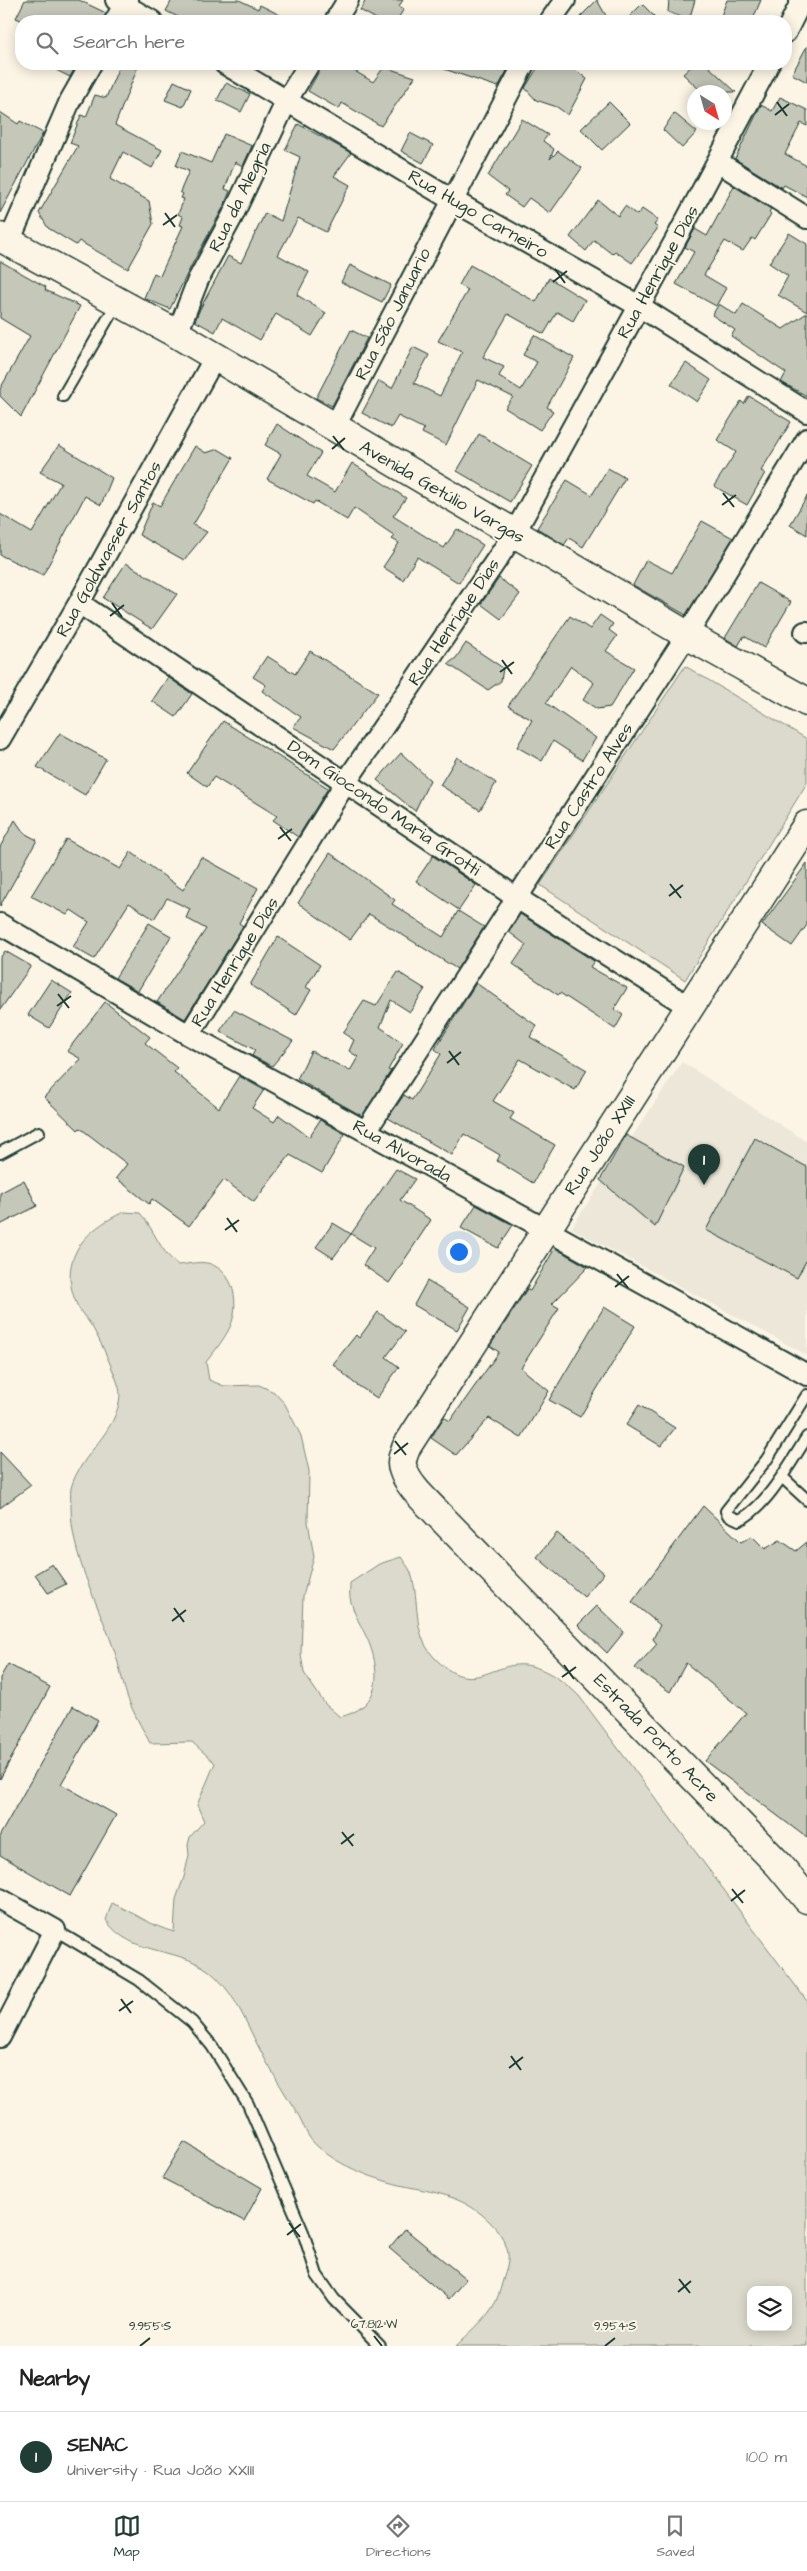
<!DOCTYPE html>
<meta charset="utf-8">
<style>
:root{--surface:#fff;--page:#f6f6f6;--text:#222;--muted:#767676;--line:#e0e0e0;--accent:#1f3d34}
body{margin:0;font-family:"Architects Daughter",sans-serif;background:var(--page);color:var(--text)}
.controls{position:absolute;right:15px;bottom:15px;display:grid;overflow:hidden;border-radius:10px;box-shadow:0 2px 12px #0003}
.controls button{width:45px;height:45px;display:grid;place-items:center;padding:0;border:0;border-bottom:1px solid var(--line);background:var(--surface);color:var(--text);font:25px sans-serif}
.compass{position:absolute;left:687px;top:85px;width:45px;height:45px;border-radius:50%;background:var(--surface);box-shadow:0 2px 12px #0003;rotate:143deg}
.you{position:absolute;left:458px;top:1251px;width:18px;height:18px;margin:-12px;border:4px solid #fff;border-radius:50%;background:#1a73e8;box-shadow:0 0 0 8px #1a73e833}
.badge{display:grid;place-items:center;width:32px;height:32px;border-radius:50%;background:var(--accent);color:#fff;font-size:16px;font-weight:700}
.pin{position:absolute;translate:-50% -41px;filter:drop-shadow(0 1px 2px #0008)}
.pin::after{content:'';position:absolute;top:26px;width:18px;height:15px;background:inherit;clip-path:polygon(0 0,100% 0,50% 100%)}
.list{margin:0;padding:0;list-style:none}
h2{display:flex;justify-content:space-between;align-items:center;height:65px;margin:0;padding:0 20px;font-size:21px}
h2 small{font-size:16px;font-weight:400;color:var(--muted)}
.list li{display:grid;grid-template-columns:32px 1fr auto;gap:15px;align-items:center;box-sizing:border-box;height:90px;padding:0 20px;border-top:1px solid var(--line)}
.list b{display:block;font-size:19px;white-space:nowrap}
.list p{margin:0;font-size:16px;white-space:nowrap;color:var(--muted)}
.list em{font-size:16px;font-style:normal;color:var(--muted)}
.icon{flex:none;width:28px;height:28px;fill:none;stroke:currentColor;stroke-width:2;stroke-linecap:round;stroke-linejoin:round}
.map{position:relative;flex:none;width:807px;height:2346px;overflow:hidden}
.search{position:absolute;background:var(--surface);box-shadow:0 2px 12px #0003;left:15px;right:15px;top:15px;height:55px;display:flex;align-items:center;gap:12px;box-sizing:border-box;padding:0 18px;border-radius:20px;color:var(--muted);font-size:19px}
.sheet{height:155px;background:var(--surface)}
nav{display:flex;justify-content:space-around;align-items:center;box-sizing:border-box;height:70px;border-top:1px solid var(--line);background:var(--surface);font-size:14px;color:var(--muted)}
nav a{display:grid;justify-items:center;gap:2px}
nav .on{color:var(--accent)}
.map>svg:first-child{display:block}
.built{fill:#ece7d8}
.green{fill:#dcdacc;stroke:#7e8c80;fill-rule:evenodd}
.building{fill:#c5c7b9;stroke:#1f3d34}
.lines{fill:none;stroke-linecap:round;stroke-linejoin:round}
.lane-casing{stroke:#1f3d34;stroke-width:14}
.street-casing{stroke:#1f3d34;stroke-width:24}
.secondary-casing{stroke:#1f3d34;stroke-width:31}
.lane{stroke:#fcf5e5;stroke-width:10}
.street{stroke:#fcf5e5;stroke-width:20}
.secondary{stroke:#fcf5e5;stroke-width:28}
.ticks{fill:none;stroke:#1f3d34;stroke-width:2}
.labels{text-anchor:middle;dominant-baseline:central;stroke-width:4;stroke-linejoin:round;paint-order:stroke}
.street-label{font-size:18px;fill:#1f3d34;stroke:#fcf5e5}
.ticks-label{font-size:12px;text-anchor:middle;fill:#1f3d34;stroke:#fcf5e5;stroke-width:4;stroke-linejoin:round;paint-order:stroke}
</style>
<div class="map">
<svg width="807" height="2346" viewBox="0 0 807 2346">
<rect width="100%" height="100%" fill="#fcf5e5"/>
<filter id="ink" filterUnits="userSpaceOnUse"><feTurbulence type="fractalNoise" baseFrequency=".02" numOctaves="2"/><feDisplacementMap in="SourceGraphic" scale="10" xChannelSelector="R" yChannelSelector="G"/><feConvolveMatrix kernelMatrix="1 2 1 2 8 2 1 2 1" color-interpolation-filters="sRGB"/></filter>
<g filter="url(#ink)">
<path class="built" d="M682,1062L807,1142V1355L571,1228Z"/>
<path class="green" d="M685,666L807,739V783L685,980L540,885Z
M124,1212L140,1213C156,1232 158,1249 178,1265C189,1264 204,1260 213,1265C237,1276 240,1310 228,1331C222,1342 214,1352 206,1362L209,1380L224,1386L259,1385L274,1392L285,1404L301,1436L309,1471L308,1522L314,1557L303,1596L301,1654L304,1673L325,1704L340,1717C376,1708 382,1682 371,1648C366,1633 355,1618 351,1602C349,1597 350,1589 350,1583L379,1564L401,1557C404,1562 409,1567 411,1573C420,1600 412,1633 433,1656C474,1701 493,1657 531,1666C550,1671 566,1683 579,1696L807,2001V2346H456C468,2334 483,2322 492,2308C497,2301 500,2291 502,2283C504,2276 507,2269 508,2261C511,2237 482,2211 462,2202C442,2192 421,2190 400,2185C371,2178 334,2164 313,2142C305,2133 303,2122 297,2113C283,2090 269,2068 257,2044C245,2020 236,1997 216,1977C183,1944 132,1959 106,1920L112,1903C133,1912 151,1926 174,1932L176,1899L184,1877L189,1855L188,1845L190,1837L204,1821L197,1805L215,1763L192,1742L150,1743C144,1731 136,1718 131,1706C122,1686 120,1664 112,1644C96,1599 71,1555 71,1507C71,1501 70,1494 71,1488C80,1454 118,1432 120,1395C120,1386 114,1374 111,1366C105,1352 99,1338 91,1325C87,1319 81,1313 78,1307C56,1261 83,1230 124,1212ZM751,2290H788V2327H751Z"/>
<path class="building" d="M25,0H79L106,13L103,21H23L16,18Z
M172,0H239L258,9L260,5L292,21H186L166,11Z
M366,0H403L399,6L404,9L396,21H380L360,10Z
M597,0L609,21H576Z
M669,0H695L689,20L668,12Z
M727,0H761L752,21H719Z
M642,4L659,21H625Z
M807,46V82L792,74Z
M44,64H77L70,77Z
M120,64H139L115,125L162,150L152,168L123,152L110,179L149,201L153,224L128,269L79,241L76,245L48,228L39,213L78,146L70,143L81,115L86,117L95,95L106,98Z
M323,64H343L373,82L384,67L415,77L381,126L342,103L339,109L308,91Z
M436,64H496L507,71L498,87L435,66Z
M540,64H568L587,79L568,115L557,107L536,100L525,88Z
M694,64H706L736,92H702L683,74Z
M174,81L191,89L183,107L165,100Z
M226,83L250,94L241,112L217,100Z
M780,97L807,110V126L801,123L785,154L807,166V197L784,185L782,188L735,159L761,105L772,111Z
M609,102L630,123L602,150L581,129Z
M0,112L18,124L20,121L43,133L0,213Z
M674,113L697,132L682,148L663,130Z
M522,119L548,135L543,141L554,149L550,159L558,151L582,168L550,213L529,198L522,207L505,195L508,191L488,176Z
M298,124L351,153L334,176L350,185L326,232L298,218L278,255L309,272L297,295L326,313L312,336L276,314L260,340L222,318L215,332L195,321L200,309L228,256L241,263L265,213L281,221L300,157L285,150Z
M410,133L433,145L423,163L401,151Z
M224,134L252,146L243,166L235,162L225,189L230,191L224,206L190,268L170,309L144,298L154,273L160,276L183,226L180,225L183,217L178,214L184,199L181,198L183,194L180,192L189,171L176,166L182,151L211,163Z
M734,186L771,209L769,212L771,214L755,240L752,238L743,251L725,241L704,275L726,288L716,306L676,284L694,252L685,247L695,229L707,236Z
M598,200L618,216L625,206L637,215L642,209L658,220L654,225L658,228L632,263L615,251L612,254L594,240L586,251L570,237Z
M789,233L807,244V312L778,295L788,276L769,263Z
M0,261L46,287L45,290L80,306L21,417L0,396V389L30,336L0,318Z
M350,265L391,285L382,302L341,282Z
M470,265L536,302L549,278L585,300L573,321L557,312L544,334L508,314L483,357L504,367L499,376L521,390L537,362L523,355L534,335L574,358L547,407L553,411L540,430L505,408L513,397L478,380L446,445L422,433L424,429L398,416L391,428L362,413L379,381L392,388L413,347L429,355L414,383L440,396L462,352L438,341L468,290L459,285Z
M719,304L736,315L743,304L783,329L807,313V396L781,382L786,373L731,336L735,330L712,315Z
M351,330L367,338L332,406L316,398Z
M686,363L711,380L697,402L671,384Z
M749,396L791,422L761,471L765,473L747,505L714,486L736,452L717,440L741,401L744,404Z
M277,424L321,453L307,476L335,492L352,463L406,498L393,516L444,548L457,529L483,545L459,583L417,557L403,580L383,567L399,543L392,539L395,536L354,508L347,520L315,501L313,504L267,479L281,454L265,445Z
M479,434L532,466L510,502L457,471Z
M59,445L112,478L101,505L85,496L43,575L0,555V514L32,533L61,483L40,472Z
M195,446L206,453L218,449L233,458L193,525L207,532L184,560L139,535L153,502L160,506Z
M608,468L625,478L583,547L569,538L564,545L537,528L567,480L592,495Z
M807,496V535L790,525Z
M702,521L733,538L686,615L633,585L646,560L672,573Z
M126,563L177,594L152,629L103,598Z
M499,578L520,594L501,619L481,604Z
M758,583L791,602L764,648L744,636L738,646L725,638Z
M600,615L613,624L609,630L617,636L606,651L634,668L610,707L597,709L583,700L594,683L571,666L546,703L596,738L582,760L553,741L542,761L517,747L532,720L508,706L570,616L590,629Z
M466,643L503,668L501,681L488,690L448,664L456,658Z
M310,651L378,693L334,749L293,727L301,717L262,691L266,685L253,677L267,656L295,674Z
M168,677L192,694L176,717L152,701Z
M223,721L328,788L298,837L273,820L277,816L214,777L207,787L187,773Z
M60,733L106,759L85,795L37,767Z
M401,753L430,780L415,811L377,780Z
M457,757L496,783L480,810L440,785Z
M15,820L24,833L37,840L0,906V847Z
M66,839L120,869L131,852L183,890L201,857L258,888L239,923L243,926L185,1019L157,1002L206,929L186,918L190,909L167,898L154,919L129,903L94,959L73,947L89,922L71,910L67,915L31,896Z
M330,853L395,900L392,904L443,937L458,911L484,927L457,969L369,914L350,940L298,903Z
M433,856L476,885L459,910L416,881Z
M807,863V925L792,946L762,925Z
M520,914L594,961L590,967L627,988L614,1009L623,1015L615,1029L560,993L558,995L513,964L526,945L509,932Z
M149,923L171,936L138,991L115,978Z
M278,937L320,965L306,987L311,990L296,1015L250,985Z
M5,951L31,966L0,1010V958Z
M398,972L425,989L410,1012L391,1000L380,1027L403,1043L388,1070L391,1071L362,1116L297,1079L311,1051L350,1071L358,1057L349,1051L354,1040L343,1033L364,1001L376,1006Z
M51,980L72,993L49,1028L28,1015Z
M476,983L537,1026L530,1037L587,1070L575,1090L520,1059L493,1101L514,1113L510,1119L555,1145L533,1183L497,1161L500,1155L464,1134L452,1155L388,1118L404,1095L412,1100L441,1054L435,1049Z
M105,1002L150,1037L145,1043L177,1068L174,1072L219,1108L239,1076L264,1090L252,1108L274,1122L279,1115L309,1137L320,1120L345,1134L322,1173L290,1155L254,1202L224,1180L189,1226L152,1199L149,1204L116,1178L127,1164L80,1128L78,1130L44,1097L81,1059L67,1051Z
M234,1010L293,1041L272,1066L252,1056L255,1050L220,1031Z
M626,1135L684,1167L655,1227L600,1180Z
M755,1138L807,1167V1259L797,1278L706,1230Z
M396,1169L415,1179L400,1200L431,1220L389,1283L363,1265L374,1248L351,1234Z
M24,1180L37,1206L0,1225V1193Z
M476,1205L513,1225L498,1248L461,1228Z
M333,1223L351,1234L333,1258L316,1247Z
M555,1248L588,1267L552,1304L559,1308L521,1368L549,1391L521,1438L489,1418L456,1455L431,1438L444,1417L450,1421L499,1352L490,1346L527,1289L530,1291Z
M427,1281L470,1307L457,1330L414,1305Z
M604,1307L635,1326L580,1417L549,1400Z
M378,1312L405,1332L386,1357L399,1367L377,1398L354,1383L333,1364L356,1335L359,1338Z
M639,1405L675,1428L661,1446L626,1425Z
M0,1452L31,1485L0,1508Z
M703,1506L741,1542L752,1536L765,1549L780,1540L796,1551L807,1542V1838L705,1761L746,1713L686,1663L670,1692L635,1668L657,1644L653,1639L660,1625L632,1602Z
M557,1533L604,1573L584,1597L537,1557Z
M52,1564L66,1584L48,1593L35,1574Z
M597,1606L624,1632L607,1653L578,1625Z
M8,1664L50,1687L0,1779V1678Z
M73,1706L98,1720L61,1784L116,1815L70,1896L0,1855V1835Z
M184,2142L262,2188L244,2221L162,2178Z
M405,2229L466,2279L449,2299L389,2248Z"/>
<g class="lines">
<defs>
<path id="lane" d="M63,396L117,303
M0,1153L39,1132
M807,1395L767,1459L726,1511L728,1515L739,1520C766,1508 791,1462 807,1437
M782,1477L807,1500
M55,1930L139,1980L192,2022L212,2046L248,2104L303,2232L317,2275L334,2299L380,2346"/>
<path id="street" d="M116,0L152,21
M115,21L127,0
M335,21L348,0
M550,21L565,0
M786,32L802,0
M225,64L452,200L639,306L807,412
M718,162L807,218
M9,242L70,101L91,64
M177,334L198,280L232,217L287,100L309,64
M334,428L524,64
M79,603L517,898L691,1008
M805,632H807
M0,739L79,603L215,357
M0,924L189,1035L545,1229L807,1375
M189,1035L346,782L514,534L681,230L769,64
M366,1131L687,635L807,439
M0,1899L55,1930L0,2037"/>
<path id="secondary" d="M0,237L177,334L687,635L807,702
M807,825L407,1446C404,1453 400,1462 403,1469C408,1486 426,1501 438,1514L779,1865L807,1899"/>
</defs>
<use href="#lane" class="lane-casing"/>
<use href="#street" class="street-casing"/>
<use href="#secondary" class="secondary-casing"/>
<use href="#lane" class="lane"/>
<use href="#street" class="street"/>
<use href="#secondary" class="secondary"/>
</g>
</g>
<path class="ticks" d="M777,102L787,116M775,115L789,104M165,213L175,227M163,225L177,215M555,269L565,283M553,282L567,271M333,436L344,450M332,449L345,438M723,493L734,507M722,505L736,495M112,603L122,617M110,616L124,605M502,660L512,674M500,672L514,662M280,827L291,841M278,839L292,829M670,884L681,898M669,896L683,885M58,994L69,1008M57,1006L71,996M449,1051L459,1065M447,1063L461,1052M227,1218L237,1232M225,1230L239,1220M617,1274L628,1288M615,1287L629,1276M395,1441L406,1455M394,1454L408,1443M174,1608L184,1622M172,1621L186,1610M564,1665L574,1679M562,1677L576,1667M342,1832L353,1846M341,1844L354,1834M732,1889L743,1903M731,1901L745,1890M121,1999L131,2013M119,2011L133,2001M511,2056L521,2070M509,2068L523,2057M289,2223L300,2237M287,2235L301,2224M679,2279L690,2293M678,2292L691,2281M374,2336L382,2346M140,2346L150,2338M605,2346L615,2338"/>
<g class="labels">
<g class="street-label">
<text transform="translate(240 197) rotate(-64)">Rua da Alegria</text>
<text transform="translate(478 214) rotate(30)">Rua Hugo Carneiro</text>
<text transform="translate(658 272) rotate(-61)">Rua Henrique Dias</text>
<text transform="translate(393 314) rotate(-63)">Rua São Januario</text>
<text transform="translate(442 492) rotate(30)">Avenida Getúlio Vargas</text>
<text transform="translate(109 549) rotate(-61)">Rua Goldwasser Santos</text>
<text transform="translate(454 622) rotate(-56)">Rua Henrique Dias</text>
<text transform="translate(589 786) rotate(-57)">Rua Castro Alves</text>
<text transform="translate(384 808) rotate(34)">Dom Giocondo Maria Grotti</text>
<text transform="translate(235 962) rotate(-58)">Rua Henrique Dias</text>
<text transform="translate(600 1145) rotate(-57)">Rua João XXIII</text>
<text transform="translate(402 1151) rotate(29)">Rua Alvorada</text>
<text transform="translate(656 1738) rotate(46)">Estrada Porto Acre</text>
</g>
</g>
<g class="ticks-label">
<text x="374" y="2328">67.812°W</text>
<text x="150" y="2330">9.955°S</text>
<text x="615" y="2330">9.954°S</text>
</g>
</svg>
<div class="controls">
<button><svg class="icon" aria-label="layers" viewBox="0 0 24 24"><path d="M12 4l9 5-9 5-9-5zM3 14l9 5 9-5"/></svg></button>
</div>
<svg class="compass" viewBox="-18 -18 36 36"><path d="M0-13l5 13h-10z" fill="#e53935"/><path d="M0 13l5-13h-10z" fill="#767676"/></svg>
<div class="you"></div>
<div class="pin badge" style="left:704px;top:1185px">1</div>
<div class="search"><svg class="icon" aria-label="search" viewBox="0 0 24 24"><circle cx="10" cy="10" r="6"/><path d="M15 15l6 6"/></svg>Search here</div>
</div>
<section class="sheet">
<h2>Nearby<small></small></h2>
<ul class="list">
<li><span class="badge">1</span><div><b>SENAC</b><p>University · Rua João XXIII</p></div><em>100 m</em></li>
</ul>
</section>
<nav>
<a class="on"><svg class="icon" aria-label="map" viewBox="0 0 24 24"><path d="M3 6l6-2 6 2 6-2v14l-6 2-6-2-6 2zM9 4v14M15 6v14"/></svg>Map</a>
<a><svg class="icon" aria-label="directions" viewBox="0 0 24 24"><path d="M12 3l9 9-9 9-9-9zM9 14v-3h6M13 9l2 2-2 2"/></svg>Directions</a>
<a><svg class="icon" aria-label="saved" viewBox="0 0 24 24"><path d="M7 4h10v16l-5-4-5 4z"/></svg>Saved</a>
</nav>
